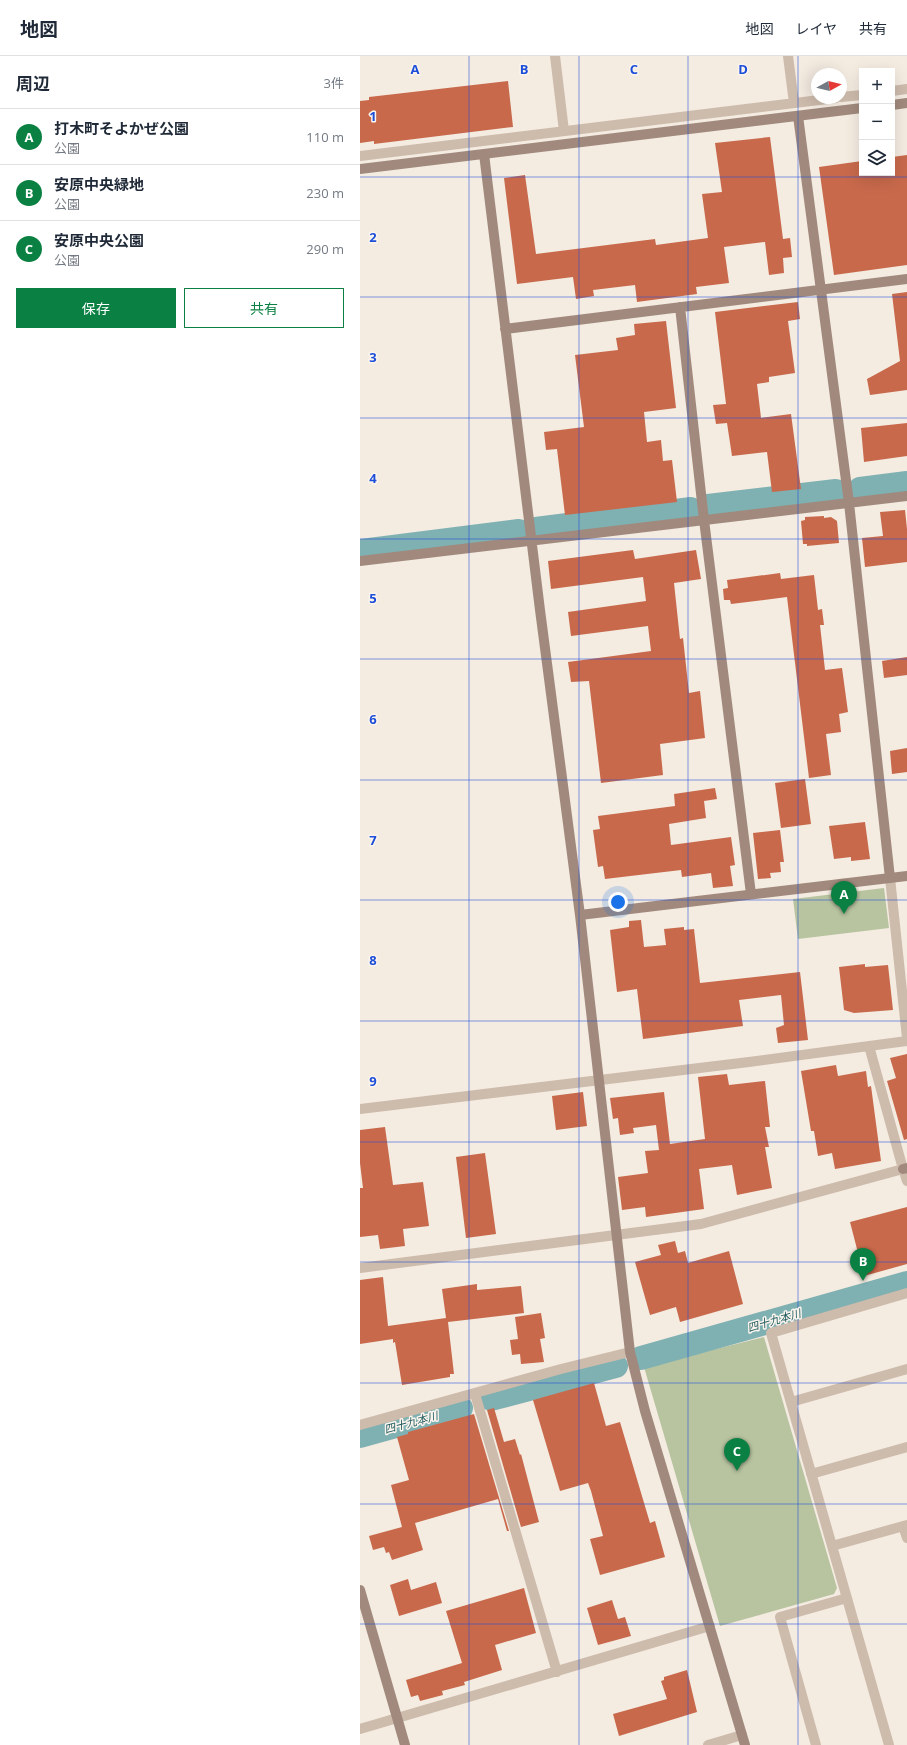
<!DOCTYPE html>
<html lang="ja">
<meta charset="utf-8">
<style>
:root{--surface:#fff;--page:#f2f2f3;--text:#1f2937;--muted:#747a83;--line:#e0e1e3;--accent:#0b8043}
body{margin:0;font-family:"Open Sans","Noto Sans JP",sans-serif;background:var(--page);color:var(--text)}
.controls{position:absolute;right:12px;top:12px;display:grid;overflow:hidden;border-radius:0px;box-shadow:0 4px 16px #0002}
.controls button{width:36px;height:36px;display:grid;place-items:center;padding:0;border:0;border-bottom:1px solid var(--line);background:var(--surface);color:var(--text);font:20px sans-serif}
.compass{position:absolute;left:451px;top:12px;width:36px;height:36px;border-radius:50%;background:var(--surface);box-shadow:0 4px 16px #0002;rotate:82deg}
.you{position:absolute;left:258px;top:846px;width:14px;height:14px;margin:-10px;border:3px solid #fff;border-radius:50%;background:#1a73e8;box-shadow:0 0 0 6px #1a73e833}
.badge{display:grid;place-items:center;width:26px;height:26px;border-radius:50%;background:var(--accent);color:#fff;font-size:13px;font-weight:700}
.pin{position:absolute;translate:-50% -33px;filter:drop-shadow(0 1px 2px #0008)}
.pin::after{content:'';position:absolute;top:21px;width:14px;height:12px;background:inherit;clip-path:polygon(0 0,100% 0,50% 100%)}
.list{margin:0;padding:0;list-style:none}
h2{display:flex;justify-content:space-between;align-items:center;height:52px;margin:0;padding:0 16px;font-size:17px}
h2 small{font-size:13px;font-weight:400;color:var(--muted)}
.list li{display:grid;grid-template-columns:26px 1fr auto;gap:12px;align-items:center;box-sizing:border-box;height:56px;padding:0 16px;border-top:1px solid var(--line)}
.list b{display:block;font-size:15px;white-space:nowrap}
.list p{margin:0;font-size:13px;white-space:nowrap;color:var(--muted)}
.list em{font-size:13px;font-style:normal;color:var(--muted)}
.actions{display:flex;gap:8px;padding:12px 16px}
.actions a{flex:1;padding:9px 0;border:1px solid var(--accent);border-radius:0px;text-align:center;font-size:14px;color:var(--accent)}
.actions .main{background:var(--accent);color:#fff}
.icon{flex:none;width:22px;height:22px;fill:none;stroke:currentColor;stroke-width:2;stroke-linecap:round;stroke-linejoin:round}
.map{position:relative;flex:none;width:547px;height:1689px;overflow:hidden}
header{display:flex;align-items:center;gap:24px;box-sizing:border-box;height:56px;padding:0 20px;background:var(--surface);border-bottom:1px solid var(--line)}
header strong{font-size:19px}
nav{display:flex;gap:22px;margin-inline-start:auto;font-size:14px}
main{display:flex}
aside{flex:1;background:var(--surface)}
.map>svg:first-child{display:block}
.green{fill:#b8c4a0}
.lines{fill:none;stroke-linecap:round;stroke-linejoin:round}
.river{stroke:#7fb0b2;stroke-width:24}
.building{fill:#c8694b}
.street{stroke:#cdbbac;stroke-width:10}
.secondary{stroke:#a18a7d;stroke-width:10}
.grid{fill:none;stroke:#1d4ed8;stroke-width:1;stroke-opacity:0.55}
.labels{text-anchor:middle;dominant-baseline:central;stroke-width:3;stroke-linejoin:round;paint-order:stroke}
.water-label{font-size:11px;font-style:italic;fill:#1f5a5e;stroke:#fbf5ee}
.grid-label{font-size:13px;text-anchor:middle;font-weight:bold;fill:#1d4ed8;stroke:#fbf5ee;stroke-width:3;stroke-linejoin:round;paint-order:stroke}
</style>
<header>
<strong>地図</strong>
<nav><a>地図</a><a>レイヤ</a><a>共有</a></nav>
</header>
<main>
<aside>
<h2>周辺<small>3件</small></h2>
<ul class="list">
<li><span class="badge">A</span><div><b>打木町そよかぜ公園</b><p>公園</p></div><em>110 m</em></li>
<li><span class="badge">B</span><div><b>安原中央緑地</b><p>公園</p></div><em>230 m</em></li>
<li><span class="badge">C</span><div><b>安原中央公園</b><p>公園</p></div><em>290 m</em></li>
</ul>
<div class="actions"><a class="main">保存</a><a>共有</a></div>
</aside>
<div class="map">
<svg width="547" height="1689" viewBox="0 0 547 1689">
<rect width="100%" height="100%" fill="#f4ebe1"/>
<path class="green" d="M524,832L529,872L438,883L433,843Z
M404,1281L477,1532L474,1538L360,1570L284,1311Z"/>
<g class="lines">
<path class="river" d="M500,433L547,427
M348,450L476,435
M176,473L331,453
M0,495L159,475
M281,1302L547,1227
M131,1343L256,1310
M0,1380L101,1352"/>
</g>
<path class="building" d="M148,25L153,71L14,88V85L0,87V45L9,44V41Z
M410,81L423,183L430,182L432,201L423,202L424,217L409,219L405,186L364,191L369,227L336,231L337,238L277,246L275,229L233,234L234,240L216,243L213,221L157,228L144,122L165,119L176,198L295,183L296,189L348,182L342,138L362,136L355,87Z
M547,99V209L474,219L459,111L502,105V117H532V101Z
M547,236V334L510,339L507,323L540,305L532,238Z
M438,246L440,263L428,265L435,317L409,321V326L397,328L401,362L431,358L441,433L412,436L407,396L372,400L367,367L356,368L353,349L366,348L355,256Z
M306,265L316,352L284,356L287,386L301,384L303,405L312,404L317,446L205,459L197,393L186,394L184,376L224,371L215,299L258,294L256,282L275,279L274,268Z
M547,367V400L504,406L501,372Z
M545,454L547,473V506L505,511L502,482L523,480L520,456Z
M464,460V462L471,461L477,465L479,487L447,490V488H443L441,465L445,464V461Z
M273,494L275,503L336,494L341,523L314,527L320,583L323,582L329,637L340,635L345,682L300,688L303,719L241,727L229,625L211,626L208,606L291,595L288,570L211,580L208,556L286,545L283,521L191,533L188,505Z
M420,517L421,523L454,519L458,554L462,553L464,569H460L465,614L482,612L488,656L479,658L481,676L466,678L471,719L449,722L427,541L371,548L370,544H364L363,533L368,532L367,524Z
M547,601V619L524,622L522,605Z
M547,692V716L532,718L530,695Z
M445,723L451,768L421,772L415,727Z
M355,732L357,743L344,745L346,762L309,768L311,789L371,781L375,809L370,810L373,830L353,832L351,817L322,821L321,814L245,823L243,810L238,811L233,774L240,773L238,760L315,750L314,738Z
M505,766L510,803L491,805V801L474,803L469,770Z
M420,774L424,806H420L421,816L410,817L411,822L398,823L393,777Z
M281,864L284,891L306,889L304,873L324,871V874L334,873L340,927L440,916L448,984L418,987L416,972L424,969L421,939L379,944L383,970L283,983L277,933L257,936L250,874L269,871V865Z
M505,908V911L528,909L533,954L494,957L484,954L479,911Z
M547,998V1083L544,1084L527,1025L536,1022L530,1002Z
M476,1009L478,1020L506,1015L508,1031L511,1030L521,1105L475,1113L472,1097L458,1100L454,1075H451L441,1015Z
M367,1018L369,1029L405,1025L410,1071H405L409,1091H405L412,1132L377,1139L372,1109L339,1113L344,1153L286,1161L285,1151L262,1154L258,1121L288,1117L285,1095L299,1094L296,1069L273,1072L274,1077L260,1079L258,1062L253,1063L250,1042L304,1036L310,1088L345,1083L338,1021Z
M223,1036L227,1070L196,1074L192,1040Z
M25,1071L33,1129L63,1126L69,1170L43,1173L45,1190L20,1193L18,1179L0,1181V1132H3L0,1107V1074Z
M125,1097L136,1178L106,1182L96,1101Z
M547,1151V1208L504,1220L490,1166Z
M315,1185L318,1197L325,1195L328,1207L369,1195L383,1248L320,1266L316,1251L290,1259L275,1206L301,1199L298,1189Z
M23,1221L28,1270L86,1262L82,1233L117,1228V1234L161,1230L164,1257L88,1266L94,1318H90V1321L42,1329L35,1286L33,1287V1283L0,1288V1224Z
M181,1257L185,1282L180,1283L184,1306L161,1308L160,1298L152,1299L150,1284L158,1283L155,1261Z
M234,1327L246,1370L260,1366L290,1467L295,1465L305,1501L240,1519L230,1483L243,1480L231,1435L228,1427L200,1435L173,1344Z
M134,1352L144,1386L155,1383L160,1399L161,1398L179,1466L161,1471L127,1354Z
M114,1358L149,1475H147L138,1443L55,1467L63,1494L32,1504L29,1496L26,1497L24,1491L13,1494L9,1480L42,1471L31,1429L49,1424L37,1381L48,1378V1376Z
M48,1523L51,1534L76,1526L82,1547L39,1560L30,1529Z
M164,1532L176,1577L135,1589L142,1614L104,1626L105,1629L82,1635L83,1639L60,1645L58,1639L51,1641L46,1624L102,1607L86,1555Z
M252,1544L258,1563L265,1561L271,1580L238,1589L227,1552Z
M327,1614L337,1656L259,1680L253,1658L307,1643L301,1625L304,1624V1621Z"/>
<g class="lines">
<path class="street" d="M195,0L204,75
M428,0L434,47
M532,35L547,33
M481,41L502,39
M0,100L476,42
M530,822L547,982
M509,990L543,1113
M0,1053L389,1006L547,985
M0,1212L341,1168L543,1113L547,1125
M115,1338L197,1616
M431,1346L547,1313
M0,1369L201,1313L270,1296
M451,1418L547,1391
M543,1470L547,1482
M472,1490L547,1469
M0,1673L350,1570
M348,1689L382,1679
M456,1689L420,1561L487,1542
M529,1689L411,1277L547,1237"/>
<path class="secondary" d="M532,49L547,47
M438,60L489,447L530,822
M124,98L180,554L220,859L270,1296L285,1355L385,1689
M0,113L502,52
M320,251L344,464L391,838
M145,273L547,223
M0,505L547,440
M220,859L547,820
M543,1113L547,1112
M0,1534L45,1689"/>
</g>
<path class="grid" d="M109,0V1689M219,0V1689M328,0V1689M438,0V1689M0,121H547M0,241H547M0,362H547M0,483H547M0,603H547M0,724H547M0,844H547M0,965H547M0,1086H547M0,1206H547M0,1327H547M0,1448H547M0,1568H547"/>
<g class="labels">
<g class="water-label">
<text transform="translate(414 1264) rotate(-16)">四十九本川</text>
<text transform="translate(51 1366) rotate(-15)">四十九本川</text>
</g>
</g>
<g class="grid-label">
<text x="55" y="18">A</text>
<text x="164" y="18">B</text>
<text x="274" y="18">C</text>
<text x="383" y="18">D</text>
<text x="13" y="65">1</text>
<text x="13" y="186">2</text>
<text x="13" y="306">3</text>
<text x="13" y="427">4</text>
<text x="13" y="547">5</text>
<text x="13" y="668">6</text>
<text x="13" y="789">7</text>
<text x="13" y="909">8</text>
<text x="13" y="1030">9</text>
</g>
</svg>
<div class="controls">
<button>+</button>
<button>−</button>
<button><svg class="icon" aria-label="layers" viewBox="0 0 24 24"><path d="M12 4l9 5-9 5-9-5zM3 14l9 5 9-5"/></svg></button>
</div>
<svg class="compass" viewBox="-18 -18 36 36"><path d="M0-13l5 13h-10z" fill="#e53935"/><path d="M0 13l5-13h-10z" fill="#747a83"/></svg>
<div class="you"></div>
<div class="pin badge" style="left:484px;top:858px">A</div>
<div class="pin badge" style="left:503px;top:1225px">B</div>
<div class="pin badge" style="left:377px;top:1415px">C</div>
</div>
</main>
